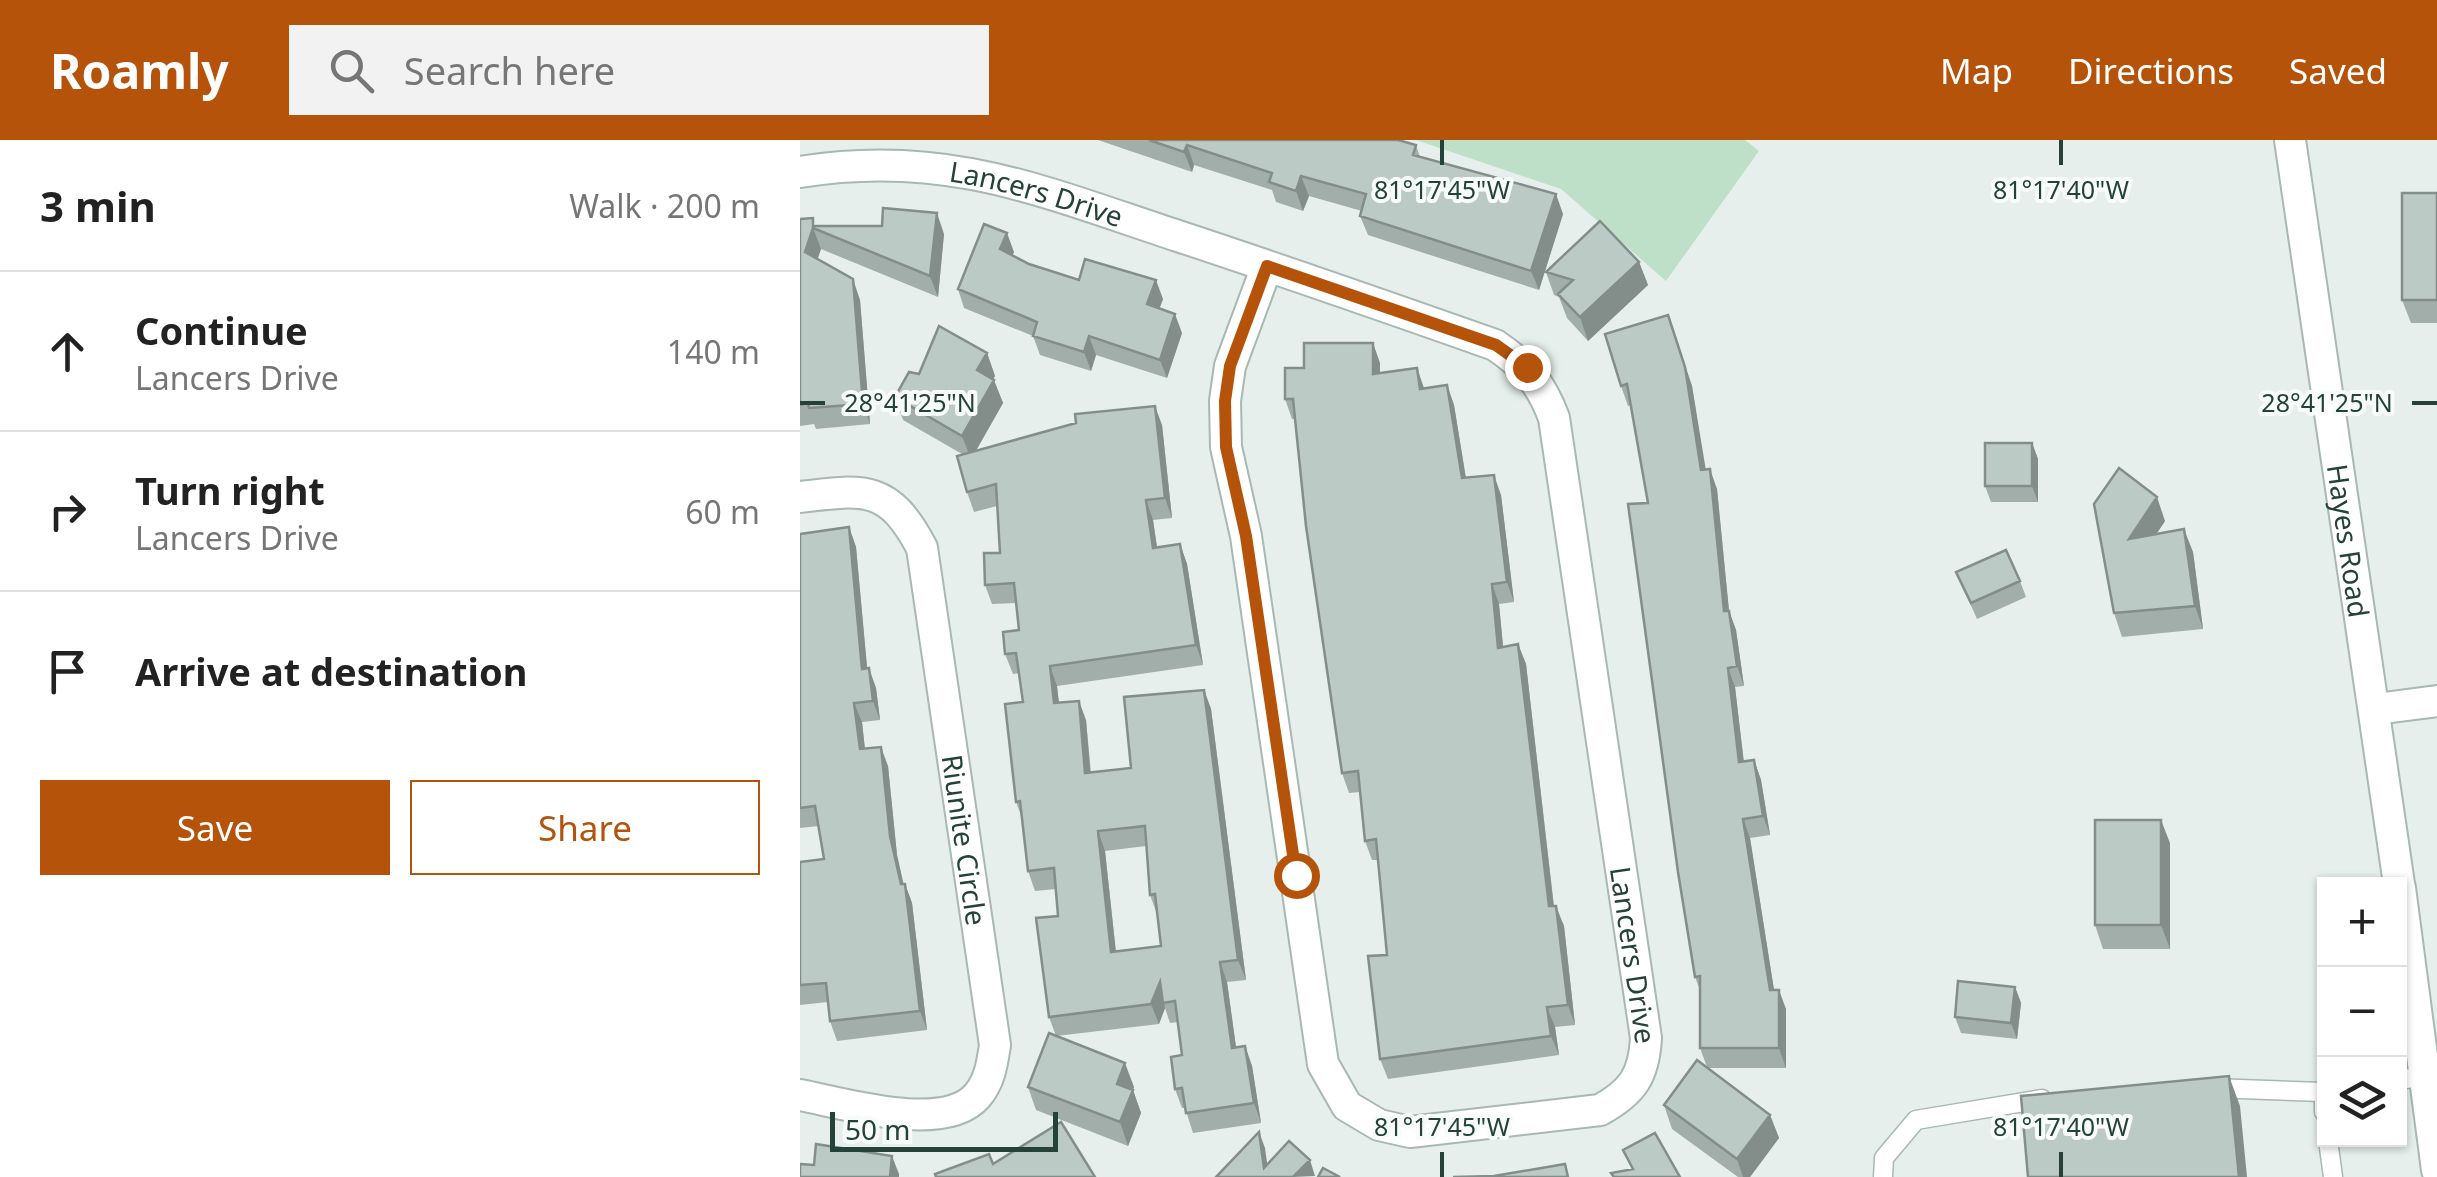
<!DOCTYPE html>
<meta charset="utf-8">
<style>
:root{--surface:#fff;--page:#f2f2f2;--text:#222;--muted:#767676;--line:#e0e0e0;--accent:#b45309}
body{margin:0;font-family:"Noto Sans",sans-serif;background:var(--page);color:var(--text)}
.controls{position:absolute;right:30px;bottom:30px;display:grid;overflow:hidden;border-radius:0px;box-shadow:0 2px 8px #0004}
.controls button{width:90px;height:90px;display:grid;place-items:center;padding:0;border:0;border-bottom:2px solid var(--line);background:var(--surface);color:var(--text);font:50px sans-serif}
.scale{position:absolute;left:30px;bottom:25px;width:228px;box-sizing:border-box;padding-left:10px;border:5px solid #24423a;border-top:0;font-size:28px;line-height:35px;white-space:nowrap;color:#24423a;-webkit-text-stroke:8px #f7fbf9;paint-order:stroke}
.stop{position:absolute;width:30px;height:30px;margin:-22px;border:8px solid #b45309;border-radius:50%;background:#fff}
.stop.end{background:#b45309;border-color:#fff;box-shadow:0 2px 10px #0008}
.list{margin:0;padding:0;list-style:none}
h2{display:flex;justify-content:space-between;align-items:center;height:130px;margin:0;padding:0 40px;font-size:42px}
h2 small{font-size:32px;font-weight:400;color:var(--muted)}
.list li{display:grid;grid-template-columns:65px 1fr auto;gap:30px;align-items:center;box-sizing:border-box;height:160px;padding:0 40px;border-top:2px solid var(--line)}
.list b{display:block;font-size:38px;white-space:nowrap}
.list p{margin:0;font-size:32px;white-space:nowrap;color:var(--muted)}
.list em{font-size:32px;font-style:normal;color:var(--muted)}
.actions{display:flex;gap:20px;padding:30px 40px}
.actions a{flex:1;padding:22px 0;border:2px solid var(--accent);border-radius:0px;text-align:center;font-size:35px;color:var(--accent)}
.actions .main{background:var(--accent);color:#fff}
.icon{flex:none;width:55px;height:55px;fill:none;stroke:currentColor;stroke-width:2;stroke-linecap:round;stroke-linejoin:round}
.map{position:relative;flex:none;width:1637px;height:1037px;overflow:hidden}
header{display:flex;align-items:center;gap:60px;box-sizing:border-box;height:140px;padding:0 50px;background:var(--accent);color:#fff}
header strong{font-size:48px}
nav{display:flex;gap:55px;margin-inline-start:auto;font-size:35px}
.search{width:700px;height:90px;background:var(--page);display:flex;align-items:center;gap:25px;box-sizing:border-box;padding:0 35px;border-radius:0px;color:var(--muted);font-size:38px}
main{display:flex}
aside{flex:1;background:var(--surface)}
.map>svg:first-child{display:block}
.green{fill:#bfe0c8}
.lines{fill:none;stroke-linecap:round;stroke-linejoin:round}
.service-casing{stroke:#a8b8b2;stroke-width:21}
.minor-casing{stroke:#a8b8b2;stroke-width:34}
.service{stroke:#fff;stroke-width:18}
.minor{stroke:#fff;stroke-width:30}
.wall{fill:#a1aea9;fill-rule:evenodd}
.shaded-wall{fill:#838d89}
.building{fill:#bbcac4;stroke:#838d89;stroke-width:2.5;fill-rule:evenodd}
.route{stroke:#b45309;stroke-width:12}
.ticks{fill:none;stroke:#24423a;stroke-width:4}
.labels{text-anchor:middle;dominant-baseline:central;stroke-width:8;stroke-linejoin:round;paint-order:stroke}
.street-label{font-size:28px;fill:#24423a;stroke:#f7fbf9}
.ticks-label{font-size:25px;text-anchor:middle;fill:#24423a;stroke:#f7fbf9;stroke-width:8;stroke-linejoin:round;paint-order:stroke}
</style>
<header>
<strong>Roamly</strong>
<div class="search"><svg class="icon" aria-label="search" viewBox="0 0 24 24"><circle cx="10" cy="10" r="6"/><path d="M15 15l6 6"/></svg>Search here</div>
<nav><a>Map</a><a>Directions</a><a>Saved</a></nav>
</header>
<main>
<aside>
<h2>3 min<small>Walk · 200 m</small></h2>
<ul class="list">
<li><svg class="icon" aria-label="ahead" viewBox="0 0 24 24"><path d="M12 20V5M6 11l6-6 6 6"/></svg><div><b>Continue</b><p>Lancers Drive</p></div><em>140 m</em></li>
<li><svg class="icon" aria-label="right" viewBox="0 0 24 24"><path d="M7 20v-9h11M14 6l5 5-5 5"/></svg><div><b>Turn right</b><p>Lancers Drive</p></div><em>60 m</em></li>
<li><svg class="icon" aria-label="arrive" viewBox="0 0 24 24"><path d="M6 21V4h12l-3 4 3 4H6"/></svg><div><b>Arrive at destination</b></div></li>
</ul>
<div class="actions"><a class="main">Save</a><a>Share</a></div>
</aside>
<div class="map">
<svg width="1637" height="1037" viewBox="0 0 1637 1037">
<rect width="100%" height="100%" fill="#e6efeb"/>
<path class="green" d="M616,0H945L959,11L866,141L761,49Z"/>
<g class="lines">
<defs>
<path id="service" d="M1600,940L1624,936
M1412,948L1522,952
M1524,951V972
M1528,1000L1533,1037
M1083,1037L1084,1018L1116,980L1242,959"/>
<g id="minor">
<path id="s1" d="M1490,0L1599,744"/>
<path id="s2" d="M0,32C145,8 244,52 378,96C484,131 590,168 695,205C726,226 741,243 754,278L846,898C844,935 833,952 800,970L610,992L579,985L547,966L523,924L446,396L426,307L425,261L430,226L467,126"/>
<path id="s3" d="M0,357C65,349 89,345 122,408L195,905C192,924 190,941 177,956C144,994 42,963 0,955"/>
<path d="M1576,569L1637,561"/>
<path d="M1600,748L1637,1030"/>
</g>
</defs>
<use href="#service" class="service-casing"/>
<use href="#minor" class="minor-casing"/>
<use href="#service" class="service"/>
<use href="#minor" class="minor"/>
</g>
<path class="wall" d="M298,0H598L616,5L620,17L763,74L739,150L568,95L560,76L562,71L509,56L503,71L476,62L472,50L394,25L392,32Z
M1637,53V183H1611L1602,160Z
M0,79L16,86L144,94L138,157L21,109L17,119L60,160L70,284L16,289L14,284L0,286Z
M214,112L212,115L229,124L279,140L363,159L359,169L382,193L367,238L296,215L291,231L240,215L233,196L164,168L158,149Z
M839,122L848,145L788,201L767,178L759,157L754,155L746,132Z
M868,175L892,246L905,330L917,349L929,471L936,490L944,546L935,547L944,622L954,620L961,640L970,695L950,698L974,850L986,869V928H907L970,975L979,998L950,1037H938L872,989L864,965L907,927L900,908V850L895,837L848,363L831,265L828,266L821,246Z
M187,213L195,236L193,239L203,263L176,311L362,285L372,378L353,380L357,407L380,404L387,424L403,525L257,546L259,563L286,580L291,633L331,628L404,550L411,569L446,840L427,842L436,908L445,906L452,926L461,983L393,993L385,968H382L375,949L382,915L378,882L370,883L365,868L359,884L256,896L334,947L333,950L341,973L328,1006L236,970L228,947L256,896L249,877L258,776L256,749L235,751L228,731L222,678L216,662L223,562L219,533L213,534L205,514L219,490L216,463L192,464L185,445L200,413L197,366L174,372L167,352L162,314L103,280L95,257L119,234ZM346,706L350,755L357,774L361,806L316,812L305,711Z
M580,223V233L624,249L647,245L654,265L666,338L701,355L714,462L699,464L703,507L718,504L726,524L754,766L764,786L775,885L755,887L759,915L588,939L580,919L587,815L578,720H572L565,701L560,652L549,653L542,633L495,279H492L485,259L504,228Z
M1232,303L1238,319V362H1191L1185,346Z
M1294,364L1365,381L1356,394L1393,412L1403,489L1322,497L1314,473Z
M49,387L56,407L67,528L76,548L80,580L62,582L65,609L88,626L97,715L103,744H105L112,763L127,890L37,901L30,881L28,862L0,865V722L24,719L19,686L0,688V394Z
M1156,432L1220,441L1226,457L1177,479Z
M1370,703V809H1303L1295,785Z
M1215,847L1221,863L1217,899L1161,893L1155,877Z"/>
<path class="shaded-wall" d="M387,5L394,25L392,32L384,12Z
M501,36L509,56L503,71L496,51Z
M756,54L763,74L739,150L731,131Z
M137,73L144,94L138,157L130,136Z
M13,88L21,109L13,133L5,112Z
M207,93L214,112L207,128L200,109Z
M839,122L848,145L788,201L780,177Z
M53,139L60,160L70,284L63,264Z
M356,140L363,159L354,183L347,164Z
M375,174L382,193L367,238L360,220Z
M868,175L892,246L909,349L901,330Z
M289,196L296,215L291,231L284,212Z
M573,203L580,223V254L573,234Z
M187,213L195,236L185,254L177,230Z
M617,228L624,248L627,269L620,249Z
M194,240L203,263L171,319L162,296Z
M647,245L654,265L669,358L662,338Z
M355,266L362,285L372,378L365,358Z
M1232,303L1238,319V362L1232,346Z
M910,329L917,349L931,491L924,471Z
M694,335L701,355L714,462L707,442Z
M1357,357L1365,381L1338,422L1329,399Z
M346,360L353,380L360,428L353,408Z
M49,387L56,407L69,548L62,529Z
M1384,389L1393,412L1403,489L1395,466Z
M380,404L387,424L403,525L396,505Z
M692,444L699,464L705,527L698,508Z
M929,471L936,490L944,546L937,526Z
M718,504L726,524L756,786L749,766Z
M250,526L257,546L261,583L254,563Z
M69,528L76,548L80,580L73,561Z
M928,528L935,547L946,642L939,622Z
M404,550L411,569L446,840L438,820Z
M279,561L286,580L292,653L285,633Z
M54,563L62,582L67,629L60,609Z
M81,607L88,626L97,715L107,759L105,744L112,763L127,890L120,871L101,744L90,696Z
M954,620L961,640L970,695L963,676Z
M943,679L950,698L977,869L970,850Z
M1361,680L1370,703V809L1361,785Z
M298,691L305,711L318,832L311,812Z
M756,766L764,786L775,885L768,865Z
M420,822L427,842L439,928L432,908Z
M360,842L365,868L359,884L351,864Z
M1215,847L1221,863L1217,899L1211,883Z
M979,850L986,869V928L979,908Z
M747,867L755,887L759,915L751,896Z
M445,906L452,926L461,983L454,963Z
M325,923L334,947L326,967L317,944Z
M1429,936L1440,966L1447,1037H1439Z
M333,950L341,973L328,1006L320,982Z
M970,975L979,998L950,1037H943L937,1019Z
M459,992L465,1008L469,1037L464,1028Z
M92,1016L99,1034V1037H90Z
M510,1020L515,1036L493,1037Z"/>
<path class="building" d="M349,0H598L616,5L613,15L756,54L731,131L560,76L566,54L501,36L496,51L469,42L472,33L387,5L384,12Z
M1602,53H1637V160H1602Z
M83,68L137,73L130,136L13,88L5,112L53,139L63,264L9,268L8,263L0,265V79L13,78V86H82Z
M800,81L839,122L780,177L758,154L773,140L746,132Z
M184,84L207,93L200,109L229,124L279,140L285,119L356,140L347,164L375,174L360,220L289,196L284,212L233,196L237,182L158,149Z
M868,175L885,227L901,330L910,329L924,471H929L937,526L928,528L939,622L954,620L963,676L943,679L970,850H979V908H900V836L895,837L878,732L828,364L848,363L827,244L821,246L805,194Z
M139,186L187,213L177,230L194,240L162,296L95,257L109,232L119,234Z
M504,203H573V234L617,228L620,249L647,245L662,338L694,335L707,442L692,444L698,508L718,504L749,766H756L768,865L747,867L751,896L580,919L568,816L587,815L576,699L565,701L558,631L542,633L506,386L493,259H485V228H504Z
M355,266L365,358L346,360L353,408L380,404L396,505L250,526L254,563L279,561L285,633L331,628L324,557L404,550L438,820L420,822L432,908L445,906L454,963L386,973L382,948L375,949L371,917L382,915L375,861L363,863L360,842L351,864L249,877L236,778L258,776L254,728L228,731L220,661L216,662L205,564L223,562L216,513L205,514L203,492L219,490L214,443L185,445L184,413H200L196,344L167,352L157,316L276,283L275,274ZM345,686L350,755L355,754L361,806L311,812L298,691Z
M1185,303H1232V346H1185Z
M1319,328L1357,357L1329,399L1384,389L1395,466L1314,473L1294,364Z
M49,387L62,529L69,528L73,561L54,563L60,609L81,607L90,696L101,744H105L120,871L30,881L26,843L0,845V722L24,719L15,666L0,668V394Z
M1206,410L1220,441L1171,463L1156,432Z
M1295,680H1361V785H1295Z
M1158,841L1215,847L1211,883L1155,877Z
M249,893L325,923L317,944L333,950L320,982L228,947Z
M897,920L970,975L937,1019L864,965Z
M1429,936L1439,1037H1228L1221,956Z
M261,982L295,1037H136L135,1034L189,1014L193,1024Z
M459,992L464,1028L489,1001L510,1020L493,1037H416Z
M855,993L880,1037H814L811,1033L833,1029L823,1010Z
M16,1004L92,1016L90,1037H0V1024L14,1025Z
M765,1024L768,1037H653L694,1036Z
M523,1028L540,1037H518Z"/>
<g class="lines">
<path class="route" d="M496,735L446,396L426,307L425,261L430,226L467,126L696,205L727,227"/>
</g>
<path class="ticks" d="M642,0V25M1261,0V25M0,263H25M1612,263H1637M642,1012V1037M1261,1012V1037"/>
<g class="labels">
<g class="street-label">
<text stroke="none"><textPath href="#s2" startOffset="240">Lancers Drive</textPath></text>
<text stroke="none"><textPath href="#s1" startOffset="405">Hayes Road</textPath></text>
<text stroke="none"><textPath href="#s3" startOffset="442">Riunite Circle</textPath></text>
<text stroke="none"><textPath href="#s2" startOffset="1362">Lancers Drive</textPath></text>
</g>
</g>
<g class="ticks-label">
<text x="642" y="59">81°17'45"W</text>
<text x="1261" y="59">81°17'40"W</text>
<text x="110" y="272">28°41'25"N</text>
<text x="1527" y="272">28°41'25"N</text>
<text x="642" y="996">81°17'45"W</text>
<text x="1261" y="996">81°17'40"W</text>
</g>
</svg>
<div class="controls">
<button>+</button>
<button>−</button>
<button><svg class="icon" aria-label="layers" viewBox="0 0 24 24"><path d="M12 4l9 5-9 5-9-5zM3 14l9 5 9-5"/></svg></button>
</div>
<div class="scale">50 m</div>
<div class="stop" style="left:496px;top:735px"></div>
<div class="stop end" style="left:727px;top:227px"></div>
</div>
</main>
